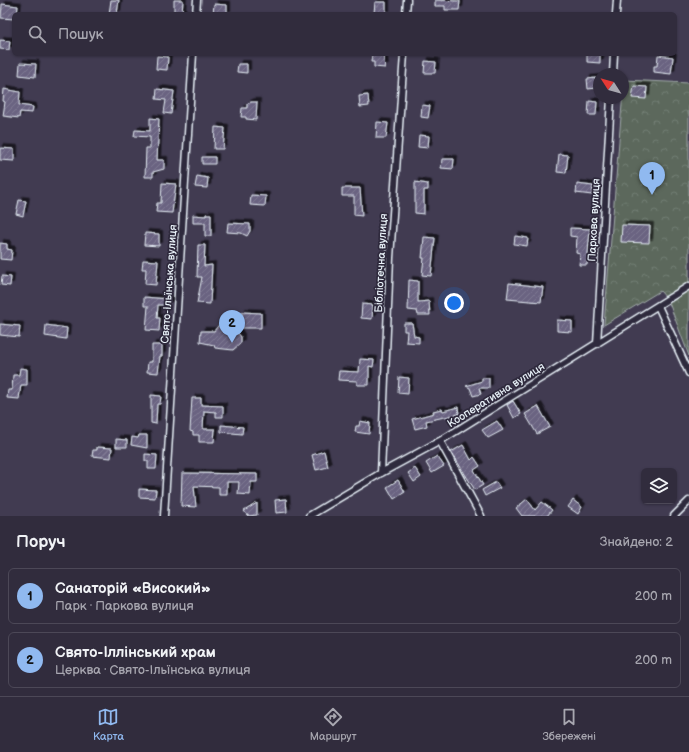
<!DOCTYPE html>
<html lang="uk">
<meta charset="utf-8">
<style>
:root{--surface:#312c3d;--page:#3d3848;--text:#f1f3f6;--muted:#a8a7b0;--line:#4c4857;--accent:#90b9f0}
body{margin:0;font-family:"Balsamiq Sans",sans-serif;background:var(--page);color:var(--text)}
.controls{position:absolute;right:12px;bottom:12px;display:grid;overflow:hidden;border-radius:6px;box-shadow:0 1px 3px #0004}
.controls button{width:36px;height:36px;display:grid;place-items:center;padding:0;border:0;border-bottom:1px solid var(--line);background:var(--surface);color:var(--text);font:20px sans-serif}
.compass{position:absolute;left:593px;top:68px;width:36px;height:36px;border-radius:50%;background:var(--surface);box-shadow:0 1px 3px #0004;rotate:306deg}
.you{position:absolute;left:454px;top:303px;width:14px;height:14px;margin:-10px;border:3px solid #fff;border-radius:50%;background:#1a73e8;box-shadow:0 0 0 6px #1a73e833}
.badge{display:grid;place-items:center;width:26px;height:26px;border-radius:50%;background:var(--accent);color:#111;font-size:13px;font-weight:700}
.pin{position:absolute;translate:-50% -33px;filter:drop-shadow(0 1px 2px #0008)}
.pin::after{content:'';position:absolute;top:21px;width:14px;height:12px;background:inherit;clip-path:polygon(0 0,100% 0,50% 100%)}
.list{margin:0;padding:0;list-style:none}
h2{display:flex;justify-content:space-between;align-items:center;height:52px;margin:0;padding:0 16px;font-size:17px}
h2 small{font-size:13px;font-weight:400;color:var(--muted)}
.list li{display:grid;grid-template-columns:26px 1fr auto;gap:12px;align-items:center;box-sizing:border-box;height:56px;margin:0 8px 8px;padding:0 8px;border:1px solid var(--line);border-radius:6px}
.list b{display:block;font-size:15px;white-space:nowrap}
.list p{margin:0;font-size:13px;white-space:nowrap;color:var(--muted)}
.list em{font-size:13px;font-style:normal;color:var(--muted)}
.icon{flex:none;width:22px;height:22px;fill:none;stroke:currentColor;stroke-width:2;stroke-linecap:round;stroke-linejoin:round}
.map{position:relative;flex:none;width:689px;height:516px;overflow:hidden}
.search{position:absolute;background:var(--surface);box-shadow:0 1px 3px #0004;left:12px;right:12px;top:12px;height:44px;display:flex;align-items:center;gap:10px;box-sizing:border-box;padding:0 14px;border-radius:6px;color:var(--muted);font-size:15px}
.sheet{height:180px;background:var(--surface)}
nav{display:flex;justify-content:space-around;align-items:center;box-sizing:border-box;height:56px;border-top:1px solid var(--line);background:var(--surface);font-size:11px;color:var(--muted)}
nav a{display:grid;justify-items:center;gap:2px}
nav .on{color:var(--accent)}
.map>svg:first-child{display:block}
.forest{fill:url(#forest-crowns);stroke:#a2acaa}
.building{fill:url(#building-hatch);stroke:#e8f1f8;filter:url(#shadow)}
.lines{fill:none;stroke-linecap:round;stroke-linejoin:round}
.minor-casing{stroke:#e8f1f8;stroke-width:9}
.minor{stroke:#2f2a3d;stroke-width:6}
.labels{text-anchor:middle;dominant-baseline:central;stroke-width:3.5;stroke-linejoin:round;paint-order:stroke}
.street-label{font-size:11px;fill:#e8f1f8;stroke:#2f2a3d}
</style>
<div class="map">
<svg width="689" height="516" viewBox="0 0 689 516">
<defs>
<pattern id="forest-crowns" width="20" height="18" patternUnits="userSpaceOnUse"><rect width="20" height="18" fill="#5c685c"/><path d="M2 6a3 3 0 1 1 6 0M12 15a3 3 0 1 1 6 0" fill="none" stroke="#737e74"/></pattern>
<pattern id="building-hatch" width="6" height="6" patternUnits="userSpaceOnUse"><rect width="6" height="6" fill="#6b6381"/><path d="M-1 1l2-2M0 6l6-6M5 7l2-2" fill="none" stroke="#807a94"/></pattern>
<filter id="shadow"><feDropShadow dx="3.5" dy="-3.5" stdDeviation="0" flood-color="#0009"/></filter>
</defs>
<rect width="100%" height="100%" fill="#413b51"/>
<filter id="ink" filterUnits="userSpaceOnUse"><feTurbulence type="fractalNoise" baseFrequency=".025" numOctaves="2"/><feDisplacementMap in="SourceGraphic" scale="8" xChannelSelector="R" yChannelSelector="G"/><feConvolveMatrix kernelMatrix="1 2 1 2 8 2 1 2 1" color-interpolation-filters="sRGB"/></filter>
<g filter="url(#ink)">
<path class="forest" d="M624,80L689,83V356L668,300L660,291L604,325Z"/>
<path class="building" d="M111,0H119L117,14H109Z
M174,0H183L182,14H174Z
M435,0L460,1L459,10H445V6H435Z
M375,2H386V14L374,13Z
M2,4L18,6L17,14H14V19L1,18Z
M214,4L227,5V14H213Z
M0,40L10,41L9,50L0,49Z
M372,54H383L385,68L374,67V62H371Z
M587,54H600V63L587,62Z
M658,55L673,57L671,74L654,72V66H657Z
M157,56L168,57L167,70L156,69Z
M425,61L436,62L435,73H424Z
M20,63L36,64L35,77L19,75Z
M238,64H247V73L237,72Z
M596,78L597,88L588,89L587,79Z
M634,86L647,87L646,99L632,98Z
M4,89L20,92L19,105L33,107L32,113L20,112L19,118L3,116L5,102L3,101Z
M157,89L174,91L171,114L164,113L166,100L156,99Z
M368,95L369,106L360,107L359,96Z
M589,101L597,102L596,115H588Z
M251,102H257L256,120L246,119V117H241L242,108H247V104Z
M422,105L430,106L428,118L421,117Z
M150,118L159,119L157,160H164V169L153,172V177H145L146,148H150V137L134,136L135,130L150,131Z
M377,122L388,123L386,138H376Z
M215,127L225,128L223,149H214Z
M419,135L429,136L428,148L418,147Z
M0,148L14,149V161L0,160Z
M559,154L568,155L566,173L557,172Z
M202,157H215V164H202Z
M442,159H454L453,169L441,168Z
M197,176L208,178L207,188L195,187Z
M415,182L428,184V190H424V214L415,213Z
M162,183L176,184L172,213L156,212L157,203H161Z
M577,184L593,186L592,195L576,193Z
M342,188H360L362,216L354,215V196H342Z
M251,195L266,196L265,206L250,205Z
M19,200L26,201L23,216L16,214Z
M206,214H211V236H205V223H193V215L206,216Z
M228,223L250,224V231L247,236L241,233L227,232Z
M622,225L650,226L649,243L621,242Z
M570,228L590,229L587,265H579L580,254L576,253L577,237L570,236Z
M145,233L159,234V246L144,245Z
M515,236L528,238L527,246L514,244Z
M424,237L435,238L431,276L422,275L424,258H422Z
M0,243L7,244V249L12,250L11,260L0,259Z
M198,245H205L204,266L212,265L210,304L197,303L202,277H197Z
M143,260L158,261L156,285L145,284L146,269H142Z
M2,276L11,277L10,286L1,285Z
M409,280L418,281V302L429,301L430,315H418L417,311L408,310Z
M509,283L543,287L541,302L507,299Z
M144,297L169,299V305H158L157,318H160L159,331L146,330L148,306H144Z
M362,304L373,305L372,319L361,318Z
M242,312L261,313V328H242Z
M225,317L224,328L235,329L241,337V343L233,350L215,348L214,345L200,342L201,331H214Z
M557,320L572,321V332L557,331Z
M404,323H412L414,336L419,337V343L406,342L407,331H404Z
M0,324L20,326L19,337L0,335Z
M46,325L67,328L66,339L45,336Z
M152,345H162V356H160L158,373L147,372L148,362H152Z
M360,359L374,360L373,367L369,366V385H357V381L338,380L339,371L359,372Z
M20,368L27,369V385H21L19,399L7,398L8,390H12L13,375H19Z
M399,377L409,378L408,394L398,393Z
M482,378H489V388H479L481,394L473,396L470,388L466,386L482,381Z
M151,395L161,396L160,404H157L156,424L151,423Z
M192,398H201V405L223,406V417H216V412L204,411L203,429H215L214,442H199V435H193V432L190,431Z
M513,401L521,414L514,418L507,405Z
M538,406L550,427L537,434L525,414Z
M458,407L459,414L426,421L427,426L415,429L412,419L434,413L433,411L442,409L443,411Z
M360,421L370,423L369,434L355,432L356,426H359Z
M497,421L503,430L488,438L482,430Z
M221,425L243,427L242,434L221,432Z
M139,435H147V448L131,445L132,437L138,438Z
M116,439L127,440V447H116Z
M463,445L471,460L474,457L480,466L474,470L483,485L475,490L451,452Z
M97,447L112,448L111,458L92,456L93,450H97Z
M324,451L328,467L316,470L312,455Z
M145,454L157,455L156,469H148V461H145Z
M437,456L444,466L432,473L426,463Z
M415,468L421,477L414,482L408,473Z
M182,473L257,474V482H251L250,495L238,494L239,482H227V495H219V487L194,486L196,507L181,506Z
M398,480L405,492L394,499L387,487Z
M496,482L500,488L485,496L482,490Z
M139,489L156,490L155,498L139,497Z
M286,499L287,512L276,513L275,500Z
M527,499L535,510L542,502L552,510L547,516H522L516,508Z
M573,500L582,507L578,514L568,507Z
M257,503V515L248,516L244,511Z"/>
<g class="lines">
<defs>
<path id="minor" d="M196,14L197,0
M406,14L407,0
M616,14L617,0
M613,74L614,54
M658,306L689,373
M597,344L611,98
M440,441L481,516
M381,473L390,258L404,54
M164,516L193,54
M309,516L381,473L440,441L689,286
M674,516L689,501"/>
</defs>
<use href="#minor" class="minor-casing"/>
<use href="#minor" class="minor"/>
</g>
</g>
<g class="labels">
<g class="street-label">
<text transform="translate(594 220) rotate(-87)">Паркова вулиця</text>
<text transform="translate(381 263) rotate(-87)">Бібліотечна вулиця</text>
<text transform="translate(169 284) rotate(-86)">Свято-Ільїнська вулиця</text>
<text transform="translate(496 395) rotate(-32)">Кооперативна вулиця</text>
</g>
</g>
</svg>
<div class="controls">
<button><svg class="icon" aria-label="layers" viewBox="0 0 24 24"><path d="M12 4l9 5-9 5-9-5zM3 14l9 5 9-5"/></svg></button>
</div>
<svg class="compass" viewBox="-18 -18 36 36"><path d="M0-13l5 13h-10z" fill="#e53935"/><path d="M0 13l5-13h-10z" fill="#a8a7b0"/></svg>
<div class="you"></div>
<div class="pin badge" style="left:652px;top:195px">1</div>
<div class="pin badge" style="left:232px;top:343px">2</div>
<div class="search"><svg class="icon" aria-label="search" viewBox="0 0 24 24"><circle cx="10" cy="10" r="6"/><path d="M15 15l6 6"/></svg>Пошук</div>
</div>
<section class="sheet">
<h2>Поруч<small>Знайдено: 2</small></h2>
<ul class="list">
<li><span class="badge">1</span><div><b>Санаторій «Високий»</b><p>Парк · Паркова вулиця</p></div><em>200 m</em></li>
<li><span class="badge">2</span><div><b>Свято-Іллінський храм</b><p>Церква · Свято-Ільїнська вулиця</p></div><em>200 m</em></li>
</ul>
</section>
<nav>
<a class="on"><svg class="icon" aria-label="map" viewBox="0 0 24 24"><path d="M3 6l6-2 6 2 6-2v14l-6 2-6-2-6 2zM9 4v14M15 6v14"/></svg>Карта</a>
<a><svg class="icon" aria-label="directions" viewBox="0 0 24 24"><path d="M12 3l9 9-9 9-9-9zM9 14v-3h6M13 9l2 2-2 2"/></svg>Маршрут</a>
<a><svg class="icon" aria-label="saved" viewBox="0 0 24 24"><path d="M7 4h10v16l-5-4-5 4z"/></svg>Збережені</a>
</nav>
